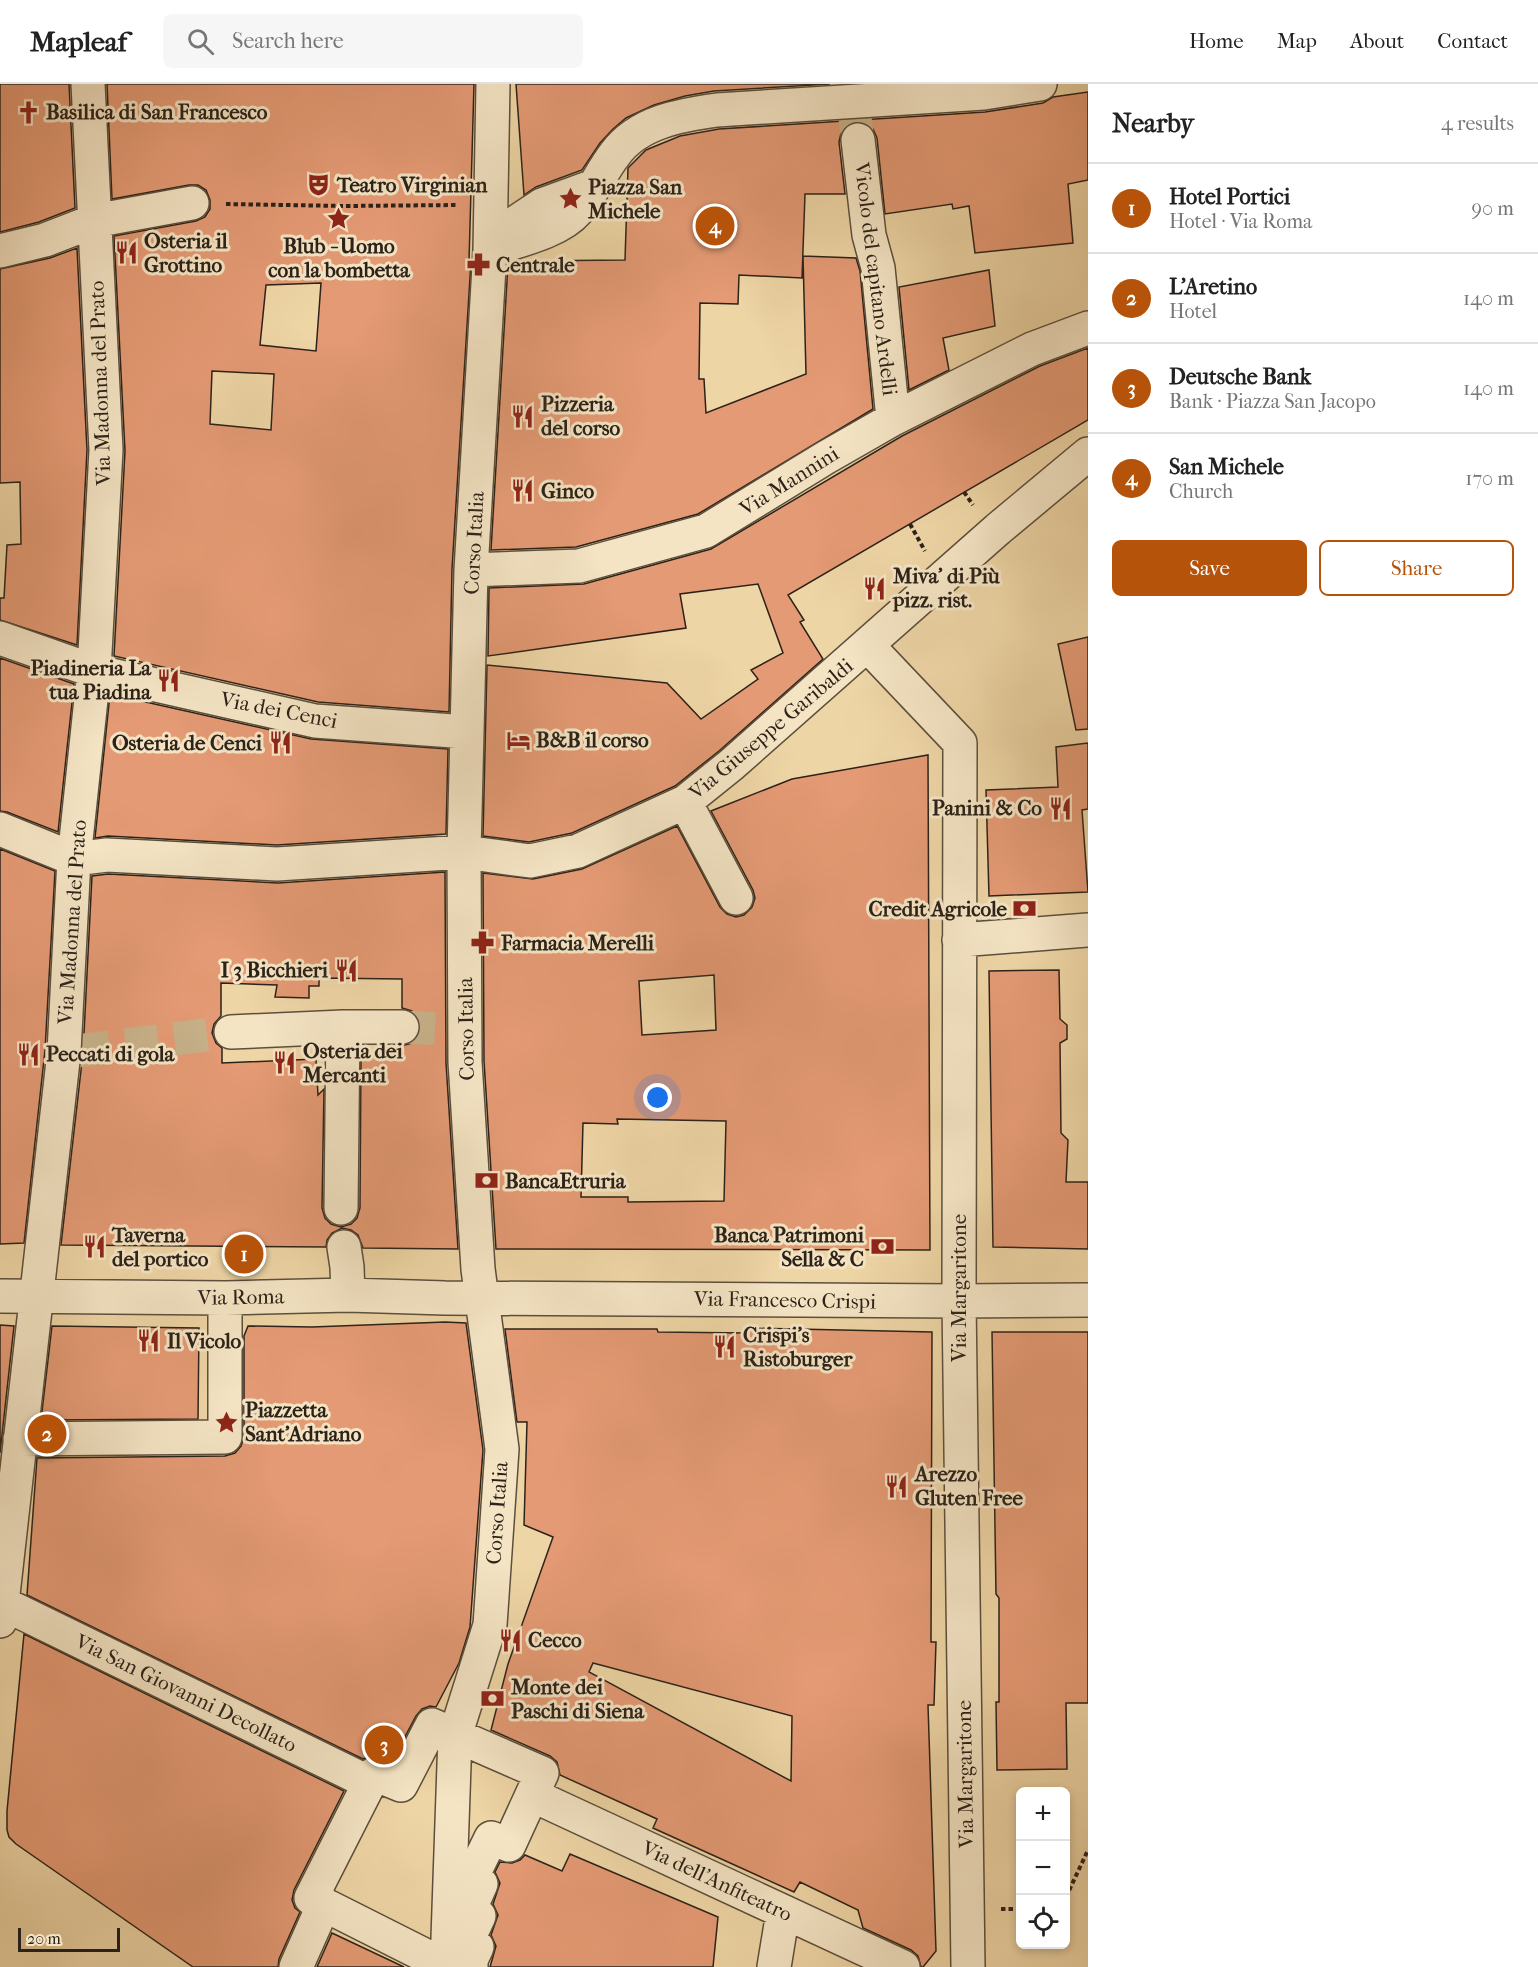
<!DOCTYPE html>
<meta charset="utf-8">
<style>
:root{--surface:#fff;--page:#f6f6f6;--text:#222;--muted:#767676;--line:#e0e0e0;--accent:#b45309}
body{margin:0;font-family:"IM FELL French Canon",serif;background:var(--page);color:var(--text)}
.controls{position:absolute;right:18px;bottom:18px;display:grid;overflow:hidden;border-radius:9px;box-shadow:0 3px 9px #0003}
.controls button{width:54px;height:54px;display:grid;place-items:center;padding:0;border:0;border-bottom:2px solid var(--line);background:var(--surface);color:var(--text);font:30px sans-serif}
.scale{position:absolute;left:18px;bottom:15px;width:102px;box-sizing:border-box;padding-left:6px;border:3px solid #2c2219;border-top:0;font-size:16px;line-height:21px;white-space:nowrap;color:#2c2219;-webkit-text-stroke:4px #f4e4c4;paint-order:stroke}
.you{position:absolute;left:658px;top:1014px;width:21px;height:21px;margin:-15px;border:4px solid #fff;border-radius:50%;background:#1a73e8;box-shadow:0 0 0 9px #1a73e833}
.badge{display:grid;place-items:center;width:39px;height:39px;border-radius:50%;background:var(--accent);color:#fff;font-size:20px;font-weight:700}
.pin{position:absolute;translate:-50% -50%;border:3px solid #fff;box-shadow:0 2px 6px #0006}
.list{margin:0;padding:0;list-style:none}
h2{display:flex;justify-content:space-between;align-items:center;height:78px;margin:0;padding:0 24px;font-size:26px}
h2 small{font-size:20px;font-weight:400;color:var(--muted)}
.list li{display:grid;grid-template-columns:39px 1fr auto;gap:18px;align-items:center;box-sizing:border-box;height:90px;padding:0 24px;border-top:2px solid var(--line)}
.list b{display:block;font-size:22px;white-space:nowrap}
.list p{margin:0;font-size:20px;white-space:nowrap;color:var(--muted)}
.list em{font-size:20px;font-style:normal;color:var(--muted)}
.actions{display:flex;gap:12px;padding:18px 24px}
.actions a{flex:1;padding:14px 0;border:2px solid var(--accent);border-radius:9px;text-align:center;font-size:21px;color:var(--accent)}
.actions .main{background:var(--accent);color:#fff}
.icon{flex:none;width:33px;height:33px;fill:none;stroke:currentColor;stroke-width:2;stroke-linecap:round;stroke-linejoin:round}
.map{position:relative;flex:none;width:1088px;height:1883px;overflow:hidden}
header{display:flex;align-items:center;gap:36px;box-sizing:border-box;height:84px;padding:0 30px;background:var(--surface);border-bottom:2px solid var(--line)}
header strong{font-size:28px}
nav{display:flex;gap:33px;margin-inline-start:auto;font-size:21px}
.search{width:420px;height:54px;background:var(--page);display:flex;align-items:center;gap:15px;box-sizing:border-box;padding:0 21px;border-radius:9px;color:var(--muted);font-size:22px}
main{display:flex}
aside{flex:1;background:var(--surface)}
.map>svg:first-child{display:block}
.building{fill:#e49a74;stroke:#2c2219;stroke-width:1.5;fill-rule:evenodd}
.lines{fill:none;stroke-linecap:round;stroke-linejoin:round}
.minor-tunnel{stroke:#c7b189;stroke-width:33;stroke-dasharray:33 16;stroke-linecap:butt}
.minor-casing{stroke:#5c4f3c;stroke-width:36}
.path{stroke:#2c2219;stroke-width:4;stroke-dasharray:4.5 3;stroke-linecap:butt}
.minor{stroke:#f4e4c4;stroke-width:33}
.labels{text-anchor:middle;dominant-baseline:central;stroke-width:6;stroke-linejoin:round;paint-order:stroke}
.poi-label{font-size:21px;font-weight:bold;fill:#2c2219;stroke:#f4e4c4;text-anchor:start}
.street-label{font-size:21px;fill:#2c2219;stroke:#f4e4c4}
</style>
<header>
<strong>Mapleaf</strong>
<div class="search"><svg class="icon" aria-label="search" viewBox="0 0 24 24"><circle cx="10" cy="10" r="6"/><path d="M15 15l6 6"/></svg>Search here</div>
<nav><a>Home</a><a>Map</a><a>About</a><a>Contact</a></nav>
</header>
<main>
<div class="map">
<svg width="1088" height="1883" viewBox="0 0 1088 1883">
<rect width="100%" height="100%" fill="#eed5a5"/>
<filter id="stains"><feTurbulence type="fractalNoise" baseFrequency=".00333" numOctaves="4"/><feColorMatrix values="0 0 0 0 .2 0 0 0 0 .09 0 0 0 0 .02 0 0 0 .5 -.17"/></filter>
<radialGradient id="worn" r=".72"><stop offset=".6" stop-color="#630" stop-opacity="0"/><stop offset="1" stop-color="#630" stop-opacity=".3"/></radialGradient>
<path class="building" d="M0,0H69L75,124L39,138L0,148Z
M107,0H474L469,177H471L452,485L449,628L318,618L114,572L125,367L114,152L196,137L205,133L210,125V116L206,106L198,101H189L112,115ZM321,199L316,267L260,261L266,201ZM212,287L274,290L271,346L210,340Z
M516,0H830L714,7L685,12L654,21L626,34L613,45L600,59L582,86L536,103L524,111Z
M1088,8V96L1068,100L1073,159L975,169L969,122L953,125L952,120L885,130L877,54L873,45L865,39L855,38L846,41L841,49L839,58L845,110H805L802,194L739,191L738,220L700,219L699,295H704L706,329L806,290L803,172L856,174L860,187L873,325L698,430L576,463L491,466L508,180L518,177L625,176L628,84L646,66L680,52L719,45L985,28L1043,19L1053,13Z
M77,164L87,366L77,561L0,536V514H4L7,461L21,460L20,398L0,399V185L50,174Z
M989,186L995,242L943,254L949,286L909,306L899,203Z
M1088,264V336L788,511L804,536L800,538L823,575L719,667L675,702L572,749L529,758L483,752L487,581L667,599L701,635L758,595L751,586L783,569L758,500L680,510L686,544L488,572L489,504L584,500L711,465L902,352L1040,282Z
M1088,553V645L1076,646L1058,560Z
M0,574L74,600L58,748L7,728L0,727Z
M110,610L311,655L448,665L446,750L277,761L108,752L95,754Z
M1088,659V725L1082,726L1088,808L989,812L986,706L1058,703L1056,663Z
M928,671L930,1166L496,1165L484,977L483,789L533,795L582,785L677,742L720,823L727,830L736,833L744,831L752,823L755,814L753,806L711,727L792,695ZM714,891L716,946L642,951L639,897ZM617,1035L726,1037L724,1117L628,1118V1113H581L583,1039L618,1040Z
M0,765L55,787L45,966L24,1159L0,1160Z
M445,788L446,979L458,1165L363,1164L358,1151L351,1146L342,1144L332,1149L327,1156L326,1163L61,1161L83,969L92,792L108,790L278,799ZM319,894L402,895V924L412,927L418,934L421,942L418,952L412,959L401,962V969L361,970L360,1124L357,1134L351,1140L341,1143L331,1140L325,1134L322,1124L324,1005L318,1011L316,975L222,979V964L216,959L212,949L214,940L221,932V899L277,901L275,913L309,914V902H319Z
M1059,886L1060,935L1067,941V955L1060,959L1061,1049L1068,1056L1066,1098H1088V1165L993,1163L989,887Z
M445,1238L466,1239L483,1366L470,1543L459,1579L436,1623L430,1622L422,1625L416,1632L392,1677L373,1671L363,1675L27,1511L37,1374L225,1372L235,1369L241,1362L244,1353V1252L248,1242L312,1243Z
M0,1241L14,1242L0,1369Z
M52,1242L199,1244L198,1335L41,1336Z
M746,1244L932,1248L931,1558H936L934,1621H928L936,1867L923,1883H921L918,1872L911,1866L863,1844L858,1826L800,1798L794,1808L653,1744L657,1735L560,1691L557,1678L550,1672L491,1646L508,1580L553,1453L524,1441L527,1338H517L505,1245H657L658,1248L746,1249ZM593,1579L792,1632L791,1697L589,1588Z
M992,1248H1088V1619H1066L1067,1685L997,1686L996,1618H999V1514L996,1510Z
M24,1550L344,1707L294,1806L292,1816L295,1824L300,1828L279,1875L278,1883H193L16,1760L9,1753L7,1746V1727Z
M570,1770L718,1833L713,1883H490L496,1862L491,1851L498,1831L493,1820L500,1799L495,1788L500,1778L512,1779L520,1776L525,1771L562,1787Z
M332,1849L404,1883H317Z"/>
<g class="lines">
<path class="minor-tunnel" d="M855,34L858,56
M402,943L446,945
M77,967L231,948"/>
<defs>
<path id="minor" d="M858,56L869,151L878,184L893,335
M497,151L542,121L594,102
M490,166C516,157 559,148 577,127C592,110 601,88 615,70C638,38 681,31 717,26L984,9L1040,0
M0,167L45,156L94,137L192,119
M471,486L579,482L706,447L825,374L893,335L1032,265L1088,244
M0,554L94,587L315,637L467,648
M868,562L960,659L959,1217L968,1883
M685,718L736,814
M0,745L74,775L107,771L277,780L464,768L530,777L578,767L685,718L731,681L998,445L1088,370
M959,856L1088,846
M231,948L343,943H402
M341,1124L343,943
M344,1163L347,1183L348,1211
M0,1212L225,1214L348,1211L445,1214L959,1217L1088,1216
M20,1355L225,1353V1214
M2,1519L370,1699
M0,1537L64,968L74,775L94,587L106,366L88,0
M532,1711L903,1883
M296,1883L324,1820
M447,1883L455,1652L490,1541L502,1365L478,1185L465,978L464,768L471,486L490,166L493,0
M448,1883L311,1814L374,1690L401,1701L432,1641L542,1689L509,1761L491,1754L471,1795L481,1800L469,1827L479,1832L467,1858L477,1863L471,1876V1883
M774,1883L783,1828"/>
</defs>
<use href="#minor" class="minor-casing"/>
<path class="path" d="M226,120L344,122L458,121
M964,408L973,421
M910,440L925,467
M1066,1813L1088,1766
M1001,1825H1020"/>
<use href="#minor" class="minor"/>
</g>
<defs>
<symbol id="church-bare" viewBox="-9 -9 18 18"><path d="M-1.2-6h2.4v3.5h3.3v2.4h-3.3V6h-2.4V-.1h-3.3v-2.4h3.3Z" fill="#8f2418" stroke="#f4e4c4" stroke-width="2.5" paint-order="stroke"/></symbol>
<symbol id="theatre-bare" viewBox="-9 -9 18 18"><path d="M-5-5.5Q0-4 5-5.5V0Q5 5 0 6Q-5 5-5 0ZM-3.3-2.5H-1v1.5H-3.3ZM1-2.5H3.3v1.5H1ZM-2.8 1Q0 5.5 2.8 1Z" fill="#8f2418" stroke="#f4e4c4" stroke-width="2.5" paint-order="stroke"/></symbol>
<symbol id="sight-bare" viewBox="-9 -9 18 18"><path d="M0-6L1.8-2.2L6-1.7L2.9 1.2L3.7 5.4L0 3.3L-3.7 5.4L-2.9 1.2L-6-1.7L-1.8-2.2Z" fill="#8f2418" stroke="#f4e4c4" stroke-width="2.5" paint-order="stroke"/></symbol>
<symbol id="restaurant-bare" viewBox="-9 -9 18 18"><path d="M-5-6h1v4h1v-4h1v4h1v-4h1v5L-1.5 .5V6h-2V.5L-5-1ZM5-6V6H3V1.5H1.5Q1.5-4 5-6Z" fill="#8f2418" stroke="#f4e4c4" stroke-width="2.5" paint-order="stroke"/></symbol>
<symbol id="pharmacy-bare" viewBox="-9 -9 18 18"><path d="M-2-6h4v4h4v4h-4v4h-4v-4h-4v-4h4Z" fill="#8f2418" stroke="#f4e4c4" stroke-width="2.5" paint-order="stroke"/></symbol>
<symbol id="hotel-bare" viewBox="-9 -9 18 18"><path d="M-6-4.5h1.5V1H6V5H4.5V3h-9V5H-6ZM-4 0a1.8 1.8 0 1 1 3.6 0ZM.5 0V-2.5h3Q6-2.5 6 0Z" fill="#8f2418" stroke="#f4e4c4" stroke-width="2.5" paint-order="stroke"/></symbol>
<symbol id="bank-bare" viewBox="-9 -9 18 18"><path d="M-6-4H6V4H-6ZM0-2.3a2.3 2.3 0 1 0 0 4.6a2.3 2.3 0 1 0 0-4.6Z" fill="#8f2418" stroke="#f4e4c4" stroke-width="2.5" paint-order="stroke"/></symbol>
</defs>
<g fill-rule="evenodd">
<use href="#church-bare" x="12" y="12" width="33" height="33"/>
<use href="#theatre-bare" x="302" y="84" width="33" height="33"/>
<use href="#sight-bare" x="554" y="98" width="33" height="33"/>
<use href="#sight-bare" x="322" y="118" width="33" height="33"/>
<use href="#restaurant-bare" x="110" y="152" width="33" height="33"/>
<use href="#pharmacy-bare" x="462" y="164" width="33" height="33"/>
<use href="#restaurant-bare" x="506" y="316" width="33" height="33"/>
<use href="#restaurant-bare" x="506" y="390" width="33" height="33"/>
<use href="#restaurant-bare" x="858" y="488" width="33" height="33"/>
<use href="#restaurant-bare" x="152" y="580" width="33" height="33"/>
<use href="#hotel-bare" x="502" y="640" width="33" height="33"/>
<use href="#restaurant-bare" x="264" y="642" width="33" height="33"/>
<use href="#restaurant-bare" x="1044" y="708" width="33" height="33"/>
<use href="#bank-bare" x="1008" y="808" width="33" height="33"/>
<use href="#pharmacy-bare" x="466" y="842" width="33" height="33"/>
<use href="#restaurant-bare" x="330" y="870" width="33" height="33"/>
<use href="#restaurant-bare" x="12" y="954" width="33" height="33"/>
<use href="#restaurant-bare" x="268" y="962" width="33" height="33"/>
<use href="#bank-bare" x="470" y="1080" width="33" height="33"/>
<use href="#restaurant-bare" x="78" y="1146" width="33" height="33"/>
<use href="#bank-bare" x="866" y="1146" width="33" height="33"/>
<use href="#restaurant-bare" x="132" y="1240" width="33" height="33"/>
<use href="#restaurant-bare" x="708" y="1246" width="33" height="33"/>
<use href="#sight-bare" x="210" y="1322" width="33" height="33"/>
<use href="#restaurant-bare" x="880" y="1386" width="33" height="33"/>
<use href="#restaurant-bare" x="494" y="1540" width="33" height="33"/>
<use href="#bank-bare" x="476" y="1598" width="33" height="33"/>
</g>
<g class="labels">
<g class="poi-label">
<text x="46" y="28">Basilica di San Francesco</text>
<text x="337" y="101">Teatro Virginian</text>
<text x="588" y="103">Piazza San<tspan x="588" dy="24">Michele</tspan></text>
<text x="144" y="157">Osteria il<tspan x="144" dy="24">Grottino</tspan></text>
<text x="339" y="162" text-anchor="middle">Blub - Uomo<tspan x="339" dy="24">con la bombetta</tspan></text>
<text x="496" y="181">Centrale</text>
<text x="541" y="320">Pizzeria<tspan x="541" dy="24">del corso</tspan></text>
<text x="541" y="407">Ginco</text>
<text x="893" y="492">Miva' di Più<tspan x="893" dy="24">pizz. rist.</tspan></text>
<text x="151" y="584" text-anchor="end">Piadineria La<tspan x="151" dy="24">tua Piadina</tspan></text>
<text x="536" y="656">B&amp;B il corso</text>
<text x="262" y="659" text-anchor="end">Osteria de Cenci</text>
<text x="1042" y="724" text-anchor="end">Panini &amp; Co</text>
<text x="1007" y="825" text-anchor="end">Credit Agricole</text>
<text x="501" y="859">Farmacia Merelli</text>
<text x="328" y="886" text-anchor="end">I 3 Bicchieri</text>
<text x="303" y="967">Osteria dei<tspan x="303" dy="24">Mercanti</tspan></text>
<text x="46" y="970">Peccati di gola</text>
<text x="505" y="1097">BancaEtruria</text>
<text x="112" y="1151">Taverna<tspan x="112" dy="24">del portico</tspan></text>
<text x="864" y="1151" text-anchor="end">Banca Patrimoni<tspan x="864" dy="24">Sella &amp; C</tspan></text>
<text x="743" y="1251">Crispi's<tspan x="743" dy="24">Ristoburger</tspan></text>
<text x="167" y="1257">Il Vicolo</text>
<text x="245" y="1326">Piazzetta<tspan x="245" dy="24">Sant'Adriano</tspan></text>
<text x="915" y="1390">Arezzo<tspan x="915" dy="24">Gluten Free</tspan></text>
<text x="528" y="1556">Cecco</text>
<text x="511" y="1603">Monte dei<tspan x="511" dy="24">Paschi di Siena</tspan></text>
</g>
<g class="street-label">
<text transform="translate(876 195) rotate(83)">Vicolo del capitano Ardelli</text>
<text transform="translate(100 299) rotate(-92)">Via Madonna del Prato</text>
<text transform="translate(789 397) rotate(-32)">Via Mannini</text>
<text transform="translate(474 459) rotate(-87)">Corso Italia</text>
<text transform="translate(279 626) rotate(11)">Via dei Cenci</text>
<text transform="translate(771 645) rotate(-40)">Via Giuseppe Garibaldi</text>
<text transform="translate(72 838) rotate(-86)">Via Madonna del Prato</text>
<text transform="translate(466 945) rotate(-91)">Corso Italia</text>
<text transform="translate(959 1204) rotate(-90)">Via Margaritone</text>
<text transform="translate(241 1213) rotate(-1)">Via Roma</text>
<text transform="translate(785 1216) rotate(1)">Via Francesco Crispi</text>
<text transform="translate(497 1429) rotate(-86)">Corso Italia</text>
<text transform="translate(186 1609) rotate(26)">Via San Giovanni Decollato</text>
<text transform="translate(965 1690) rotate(-91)">Via Margaritone</text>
<text transform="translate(717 1797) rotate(25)">Via dell'Anfiteatro</text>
</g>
</g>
<rect width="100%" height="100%" filter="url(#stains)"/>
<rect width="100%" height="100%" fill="url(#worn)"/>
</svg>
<div class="controls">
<button>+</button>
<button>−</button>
<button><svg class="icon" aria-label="locate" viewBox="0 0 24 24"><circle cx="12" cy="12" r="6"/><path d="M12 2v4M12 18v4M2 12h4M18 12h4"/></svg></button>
</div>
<div class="scale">20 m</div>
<div class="you"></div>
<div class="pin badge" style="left:244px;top:1170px">1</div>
<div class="pin badge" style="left:47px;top:1350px">2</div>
<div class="pin badge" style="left:384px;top:1661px">3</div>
<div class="pin badge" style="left:715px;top:142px">4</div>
</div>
<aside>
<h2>Nearby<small>4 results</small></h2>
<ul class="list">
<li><span class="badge">1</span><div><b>Hotel Portici</b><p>Hotel · Via Roma</p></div><em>90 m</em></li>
<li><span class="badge">2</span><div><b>L'Aretino</b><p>Hotel</p></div><em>140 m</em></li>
<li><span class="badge">3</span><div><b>Deutsche Bank</b><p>Bank · Piazza San Jacopo</p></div><em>140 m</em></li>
<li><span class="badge">4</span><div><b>San Michele</b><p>Church</p></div><em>170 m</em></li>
</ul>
<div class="actions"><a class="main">Save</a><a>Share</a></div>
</aside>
</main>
